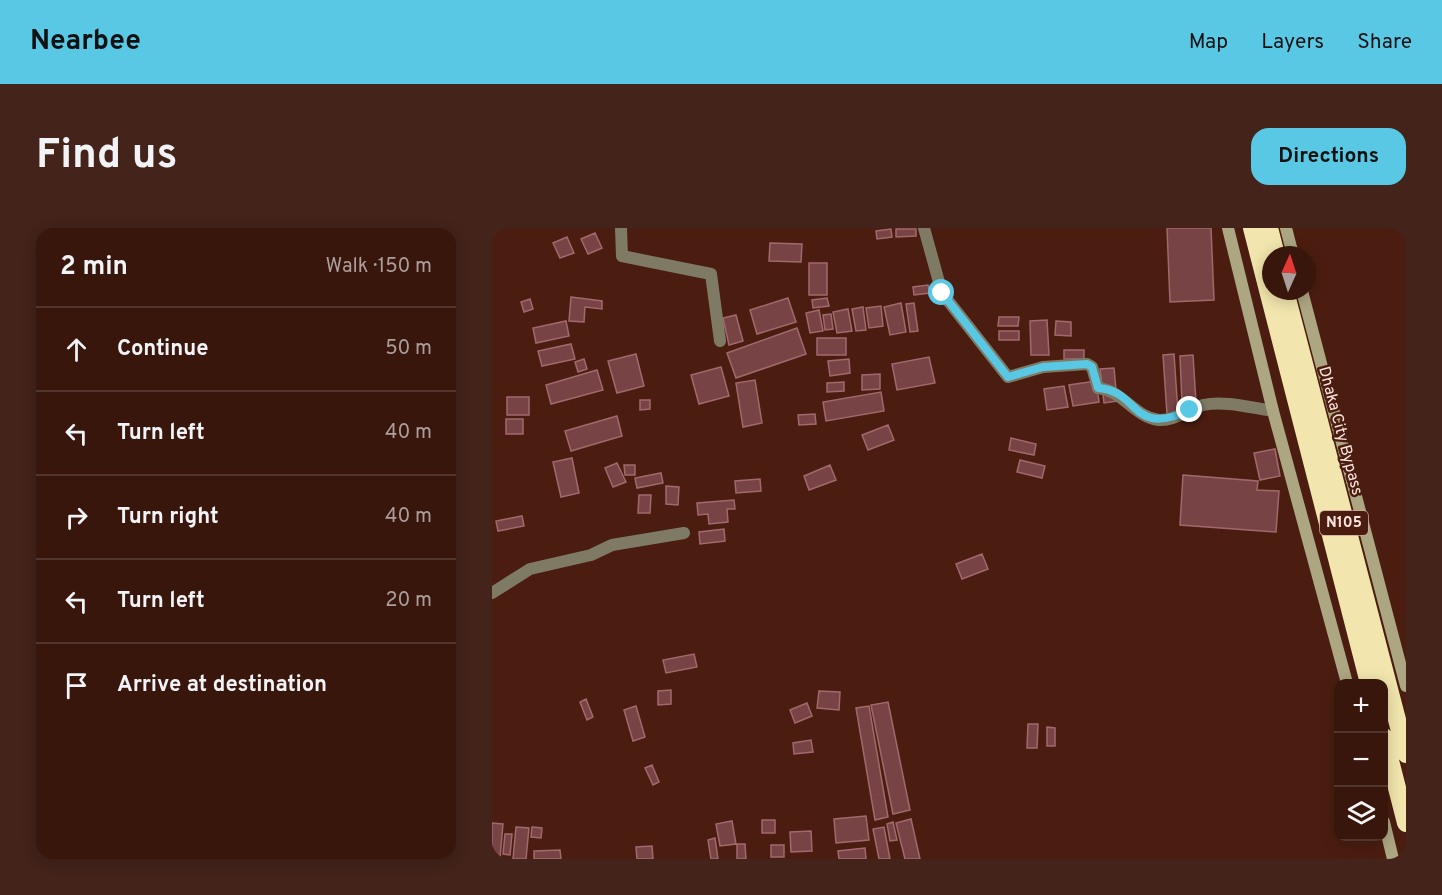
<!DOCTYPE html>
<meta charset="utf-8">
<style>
:root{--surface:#38160c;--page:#43231a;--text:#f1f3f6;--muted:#ab9f9d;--line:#52352d;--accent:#59c8e4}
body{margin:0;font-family:Overpass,sans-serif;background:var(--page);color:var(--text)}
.controls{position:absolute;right:18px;bottom:18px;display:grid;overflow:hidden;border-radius:12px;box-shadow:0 3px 15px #0003}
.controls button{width:54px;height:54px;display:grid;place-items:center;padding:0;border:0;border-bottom:2px solid var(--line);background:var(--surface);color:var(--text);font:30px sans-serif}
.compass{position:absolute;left:770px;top:18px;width:54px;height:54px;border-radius:50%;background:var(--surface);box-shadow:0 3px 15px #0003;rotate:3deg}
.stop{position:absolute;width:18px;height:18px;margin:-14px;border:4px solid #59c8e4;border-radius:50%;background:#fff}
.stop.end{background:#59c8e4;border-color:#fff;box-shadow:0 2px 6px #0008}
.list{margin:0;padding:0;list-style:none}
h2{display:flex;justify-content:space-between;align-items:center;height:78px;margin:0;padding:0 24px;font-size:26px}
h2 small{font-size:20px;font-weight:400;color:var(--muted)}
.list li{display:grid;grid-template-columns:39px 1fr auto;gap:18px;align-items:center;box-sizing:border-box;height:84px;padding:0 24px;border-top:2px solid var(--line)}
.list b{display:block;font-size:22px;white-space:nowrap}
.list em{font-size:20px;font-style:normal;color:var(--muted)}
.icon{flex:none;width:33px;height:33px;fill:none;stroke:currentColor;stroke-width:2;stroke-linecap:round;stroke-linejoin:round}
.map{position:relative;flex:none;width:914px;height:631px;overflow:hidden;border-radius:18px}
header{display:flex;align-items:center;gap:36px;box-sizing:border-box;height:84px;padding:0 30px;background:var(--accent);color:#111}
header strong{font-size:28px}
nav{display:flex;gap:33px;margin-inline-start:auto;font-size:21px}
.intro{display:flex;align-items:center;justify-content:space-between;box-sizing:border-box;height:144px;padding:0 36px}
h1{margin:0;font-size:42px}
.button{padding:15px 27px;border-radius:18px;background:var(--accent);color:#111;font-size:21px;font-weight:700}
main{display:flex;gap:36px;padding:0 36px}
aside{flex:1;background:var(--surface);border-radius:18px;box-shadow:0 3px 15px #0003}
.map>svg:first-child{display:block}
.building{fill:#784345;stroke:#a1696b;stroke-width:1.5}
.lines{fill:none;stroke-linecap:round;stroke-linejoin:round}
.street{stroke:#7f7a64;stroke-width:12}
.secondary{stroke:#ada682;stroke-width:12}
.highway{stroke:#f2e6ae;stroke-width:18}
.route{stroke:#59c8e4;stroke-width:8}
.labels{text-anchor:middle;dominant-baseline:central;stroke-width:5;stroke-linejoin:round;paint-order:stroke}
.shield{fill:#4b1d10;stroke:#c8a9a0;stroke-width:1.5}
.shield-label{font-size:15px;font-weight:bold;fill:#fee5dd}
.street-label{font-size:16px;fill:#fee5dd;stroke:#4b1d10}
</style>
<header>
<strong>Nearbee</strong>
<nav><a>Map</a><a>Layers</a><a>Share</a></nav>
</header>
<div class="intro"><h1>Find us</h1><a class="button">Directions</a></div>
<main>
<aside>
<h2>2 min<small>Walk · 150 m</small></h2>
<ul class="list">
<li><svg class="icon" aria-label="ahead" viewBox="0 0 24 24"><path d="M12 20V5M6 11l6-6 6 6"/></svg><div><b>Continue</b></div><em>50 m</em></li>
<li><svg class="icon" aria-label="left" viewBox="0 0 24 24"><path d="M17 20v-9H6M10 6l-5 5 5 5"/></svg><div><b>Turn left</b></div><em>40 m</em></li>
<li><svg class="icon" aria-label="right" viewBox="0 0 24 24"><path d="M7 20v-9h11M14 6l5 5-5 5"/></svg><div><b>Turn right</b></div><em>40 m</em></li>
<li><svg class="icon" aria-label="left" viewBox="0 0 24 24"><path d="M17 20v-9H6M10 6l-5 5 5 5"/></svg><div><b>Turn left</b></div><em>20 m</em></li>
<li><svg class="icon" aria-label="arrive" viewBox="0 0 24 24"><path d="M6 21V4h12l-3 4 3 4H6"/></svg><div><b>Arrive at destination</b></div></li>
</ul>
</aside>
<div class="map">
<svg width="914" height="631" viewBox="0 0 914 631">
<rect width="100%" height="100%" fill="#4b1d10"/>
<path class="building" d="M675,0H719L722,72L678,74Z
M399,1L400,9L385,11L384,3Z
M404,1H424V8L404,9Z
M103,5L110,20L96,26L89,11Z
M75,9L82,25L68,30L61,15Z
M278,15L310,16L309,34L277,33Z
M317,35H335V67H317Z
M436,57L438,65L422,67L421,59Z
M79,69L110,73V81L93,79L92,94L77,93Z
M296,70L304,94L265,106L258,82Z
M335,70L337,78L321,80L320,72Z
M38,71L41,81L32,84L29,74Z
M409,75L414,104L398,107L392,79Z
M422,75L426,103L418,104L414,76Z
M389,78L391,98L377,100L374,80Z
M371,79L374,102L364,103L360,81Z
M356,81L360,103L345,105L341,84Z
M327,82L331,103L318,105L314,85Z
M339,86L341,101L333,102L331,87Z
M244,87L251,113L237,117L231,90Z
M507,89H527L526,98H506Z
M555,92L557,127H539L538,93Z
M74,93L77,108L44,115L41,100Z
M564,93L579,94V108L563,107Z
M305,100L314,126L244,150L235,125Z
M507,103H527V112H507Z
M325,110H354V127H325Z
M79,116L83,131L50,138L46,123Z
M572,122H592V131H572Z
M144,126L152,158L125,165L116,133Z
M682,126L686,185L675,186L671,127Z
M701,127L704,174L690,175L688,128Z
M437,129L443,155L405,162L400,136Z
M92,131L95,141L86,144L83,134Z
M357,131L358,145L338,148L336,133Z
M229,139L237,168L207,176L199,147Z
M622,140L625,173L612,175L608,141Z
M105,142L111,162L59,176L54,157Z
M388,146V161L370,162V147Z
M263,152L270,195L251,199L244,155Z
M604,153L607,174L581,178L577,157Z
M352,154V163L335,164V155Z
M572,158L576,179L555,182L552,161Z
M389,164L392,183L334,193L331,174Z
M15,169H37V187H15Z
M148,172H158V181L148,182Z
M323,186L324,196L307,197L306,187Z
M125,188L130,208L79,223L73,203Z
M14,191H31V206H14Z
M396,197L402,212L376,222L370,207Z
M519,210L544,216L542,227L517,222Z
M783,221L788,248L768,252L762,225Z
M80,230L87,265L69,269L61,234Z
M528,232L553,238L550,250L525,244Z
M125,235L134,254L121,259L113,240Z
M132,237H143V247H133Z
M338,237L344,252L317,262L312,248Z
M169,245L171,255L145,260L143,250Z
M691,247L766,253L765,262L787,263L784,304L688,297Z
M268,251L269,263L244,265L243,253Z
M174,258L187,259L186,277L174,276Z
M147,267H159L158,285H146Z
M242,272L243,281H235L236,294L217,296L216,286L206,287L205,275Z
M30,288L32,298L6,303L4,293Z
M232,301L233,313L208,316L207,304Z
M490,326L496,341L470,351L464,336Z
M202,426L205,439L174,445L171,432Z
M179,462V476L166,477V463Z
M327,463L348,464L347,482L325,480Z
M94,471L101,489L95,492L88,474Z
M396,474L418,582L401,586L379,477Z
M315,475L320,488L303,495L298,482Z
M144,478L153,509L141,513L132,482Z
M377,478L396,589L383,592L364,480Z
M536,496H546L545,520H535Z
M555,499L563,500V518H555Z
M319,512L321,524L302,526L301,515Z
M160,537L167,554L161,557L153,540Z
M374,588L377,612L344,615L342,591Z
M419,591L428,631H413L404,595Z
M270,592H283V605H270Z
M240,593L244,616L228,618L224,596Z
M401,594L405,612L398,613L395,596Z
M0,595L11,596L8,630L0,629Z
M24,599L37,600L34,631H21Z
M40,599L50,600L49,610L39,609Z
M392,599L398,631H387L381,601Z
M319,603L320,623L299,624L298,604Z
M13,606H20L18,627L11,626Z
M223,610L226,631H219L216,612Z
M245,616H253L254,631H245Z
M279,617H292V629H279Z
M160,618L161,631H145L144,619Z
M373,620L374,631H347L346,623Z
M68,622L69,631H42V623Z"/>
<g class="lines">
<path class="street" d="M129,0L130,28L219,46L228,113
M432,0L450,65L516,149L551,139L595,136L600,139L606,160C630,162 642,189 667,192C683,193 695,181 711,177C732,172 760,180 781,183
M0,365L38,341L99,327L120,317L192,305"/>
<path class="secondary" d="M736,0L781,183L855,455
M794,0L801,27
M810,63L914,458
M892,594L901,631"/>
<path class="highway" d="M760,0L877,455
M777,0L784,27
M793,63L914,526
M892,509L914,595"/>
</g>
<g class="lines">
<path class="route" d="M450,65L516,149L551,139L595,136L600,139L606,160C649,163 638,210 698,182"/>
</g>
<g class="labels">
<rect class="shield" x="828" y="283" width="48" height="24" rx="4.5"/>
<g class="shield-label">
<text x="852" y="295">N105</text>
</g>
<g class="street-label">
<text transform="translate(848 203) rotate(75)">Dhaka City Bypass</text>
</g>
</g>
</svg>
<div class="controls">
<button>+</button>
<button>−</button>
<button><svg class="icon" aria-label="layers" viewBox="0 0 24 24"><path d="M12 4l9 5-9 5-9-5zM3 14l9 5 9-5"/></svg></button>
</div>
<svg class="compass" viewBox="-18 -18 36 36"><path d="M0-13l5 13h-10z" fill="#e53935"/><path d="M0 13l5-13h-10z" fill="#ab9f9d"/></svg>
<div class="stop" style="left:450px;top:65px"></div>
<div class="stop end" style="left:698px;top:182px"></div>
</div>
</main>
